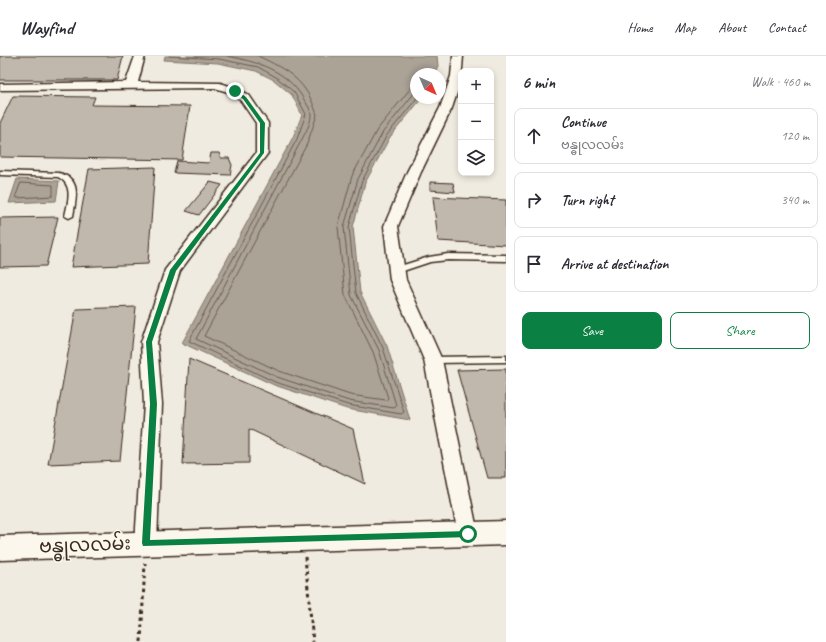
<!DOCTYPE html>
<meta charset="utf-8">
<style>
:root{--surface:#fff;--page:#f2f2f3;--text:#2b2b33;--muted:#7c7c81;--line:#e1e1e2;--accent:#0b8043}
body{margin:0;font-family:Caveat,"Noto Sans Myanmar",sans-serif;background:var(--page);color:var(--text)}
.controls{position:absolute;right:12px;top:12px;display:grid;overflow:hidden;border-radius:8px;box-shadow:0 2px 6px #0003}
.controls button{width:36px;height:36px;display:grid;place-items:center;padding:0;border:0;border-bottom:1px solid var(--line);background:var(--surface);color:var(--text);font:20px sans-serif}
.compass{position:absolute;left:410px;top:12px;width:36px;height:36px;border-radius:50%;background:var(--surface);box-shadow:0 2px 6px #0003;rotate:136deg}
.stop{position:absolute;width:12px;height:12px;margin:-9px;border:3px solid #0b8043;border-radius:50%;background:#fff}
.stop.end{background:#0b8043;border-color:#fff;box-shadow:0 1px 4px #0008}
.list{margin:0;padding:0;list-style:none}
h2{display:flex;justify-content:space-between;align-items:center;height:52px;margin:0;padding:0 16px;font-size:17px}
h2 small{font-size:13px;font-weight:400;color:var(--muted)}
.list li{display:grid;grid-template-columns:26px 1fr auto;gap:12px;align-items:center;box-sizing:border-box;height:56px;margin:0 8px 8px;padding:0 8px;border:1px solid var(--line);border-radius:8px}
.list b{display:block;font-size:15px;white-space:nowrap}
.list p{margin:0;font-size:13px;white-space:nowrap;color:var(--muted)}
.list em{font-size:13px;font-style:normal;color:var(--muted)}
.actions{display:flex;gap:8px;padding:12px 16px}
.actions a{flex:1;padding:9px 0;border:1px solid var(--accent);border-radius:8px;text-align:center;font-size:14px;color:var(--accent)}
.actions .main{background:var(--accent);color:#fff}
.icon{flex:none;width:22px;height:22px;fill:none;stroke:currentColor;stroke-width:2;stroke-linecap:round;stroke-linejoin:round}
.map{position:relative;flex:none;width:506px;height:586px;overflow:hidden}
header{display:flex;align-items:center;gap:24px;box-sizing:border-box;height:56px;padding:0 20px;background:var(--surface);border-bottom:1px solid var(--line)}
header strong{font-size:19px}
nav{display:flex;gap:22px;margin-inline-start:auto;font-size:14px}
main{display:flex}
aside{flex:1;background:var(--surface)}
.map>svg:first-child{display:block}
.water{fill:#aca397;stroke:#7f7367}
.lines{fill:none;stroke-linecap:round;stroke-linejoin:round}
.shore{stroke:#685a4e;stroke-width:1}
.building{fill:#c0b8ad;stroke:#3b2a1e}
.service-casing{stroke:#3b2a1e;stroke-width:3}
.minor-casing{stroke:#3b2a1e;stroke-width:3}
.tertiary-casing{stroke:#3b2a1e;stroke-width:3}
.path{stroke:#3b2a1e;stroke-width:3;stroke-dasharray:3.5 3.5;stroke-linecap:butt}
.service{fill:#fbf7ec;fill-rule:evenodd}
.minor{fill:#fbf7ec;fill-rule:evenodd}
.tertiary{fill:#fbf7ec;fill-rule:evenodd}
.route{fill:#0b8043}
.labels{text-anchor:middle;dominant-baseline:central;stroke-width:3;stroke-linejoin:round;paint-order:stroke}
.near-street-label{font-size:19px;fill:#3b2a1e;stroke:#fbf7ec}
</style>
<header>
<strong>Wayfind</strong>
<nav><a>Home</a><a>Map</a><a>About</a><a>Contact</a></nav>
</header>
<main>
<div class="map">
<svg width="506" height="586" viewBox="0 0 506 586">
<rect width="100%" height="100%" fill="#f0ebe0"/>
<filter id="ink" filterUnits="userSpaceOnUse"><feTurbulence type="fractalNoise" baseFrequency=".025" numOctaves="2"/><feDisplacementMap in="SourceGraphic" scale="8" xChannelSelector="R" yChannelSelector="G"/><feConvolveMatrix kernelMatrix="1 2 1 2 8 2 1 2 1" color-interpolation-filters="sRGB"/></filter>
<g filter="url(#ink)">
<path class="water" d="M165,0H437L438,10L434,18H416V42H422L390,81L365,127L353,171L360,236L387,290L410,364L347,353L274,329L182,287L293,81L302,59L292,39L274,24L256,15L218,7L164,4Z
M17,123L59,125L56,145L9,147Z"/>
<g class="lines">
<path class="shore" d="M169,0L219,3L258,11L276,21L294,36L306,58L297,83L189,285L275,326L348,349L401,358L404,356L383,292L356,237L349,171L362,125L387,79L417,42
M227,0C258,6 286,14 303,42C306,47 311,53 311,59C311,68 305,77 301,85L196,283L277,321L349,345L394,352L396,349L379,294L351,239L344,171L358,123L383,76L416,35
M258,0C288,14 307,25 317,59L307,88L204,280L279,315L350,339L386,344L388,342L373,296L345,239L338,171L352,120L377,74L410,33L416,28
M21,127L53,129V140L17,142L16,140Z"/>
</g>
<path class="building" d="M0,0H123L117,24H0Z
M13,40L95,41L92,49L190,50L182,104L0,101V67Z
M211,97H219L221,102H229L232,109L230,119L174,117L177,105L209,107Z
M155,111L148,208L71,211L89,113Z
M210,126L222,129L199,159L186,155Z
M430,126L453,127L455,136L430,134Z
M433,141L506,144V189L438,185Z
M58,161L46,210L0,211V162Z
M136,251L120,405L48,408L76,253Z
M189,303L353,373L365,428L249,373V407L183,408Z
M506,313V422H487L457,314Z"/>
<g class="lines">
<defs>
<path id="service" d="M0,115L59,117C82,123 76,142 73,160L69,162L65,160C68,146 74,129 58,121L0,119Z
M448,198L506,199V205L448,204L430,206L397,217L393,214L394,212L429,201Z
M506,300V306L433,307L428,304L433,301Z"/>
<path id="minor" d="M135,0H145L138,26L220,27L239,33L249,39L268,67V97L180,215L157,286L162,348L157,487L153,494L146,497L139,494L135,487L144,348L141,286L165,214L256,97V67L241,45L231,37L215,32L0,34V28L126,26Z
M453,0H463L461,25L452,52L421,116L398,170L406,224L442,304L478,478L475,485L468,487L461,485L458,478L424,304L390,224L384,170L407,116L440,52L451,20Z"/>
<path id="tertiary" d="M506,465V489L0,504V480Z"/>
</defs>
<use href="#service" class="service-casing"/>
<use href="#minor" class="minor-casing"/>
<use href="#tertiary" class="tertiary-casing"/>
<path class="path" d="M305,501L313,586
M141,586L145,507"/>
<use href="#service" class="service"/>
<use href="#minor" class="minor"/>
<use href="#tertiary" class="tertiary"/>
</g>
</g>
<path class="route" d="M233,34H236L246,41L265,67L264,97L176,215L152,286L157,348L150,484L468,475L471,476V481L143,490L142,487L150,348L146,286L170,214L260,97V67L243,43L233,36Z"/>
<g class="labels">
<g class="near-street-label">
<text transform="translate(85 489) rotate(-2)">ဗန္ဓုလလမ်း</text>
</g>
</g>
</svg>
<div class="controls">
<button>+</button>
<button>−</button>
<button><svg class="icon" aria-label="layers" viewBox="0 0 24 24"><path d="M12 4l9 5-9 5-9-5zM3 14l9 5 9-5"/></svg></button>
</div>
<svg class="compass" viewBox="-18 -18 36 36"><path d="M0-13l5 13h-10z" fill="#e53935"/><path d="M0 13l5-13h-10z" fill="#7c7c81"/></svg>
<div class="stop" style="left:468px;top:478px"></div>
<div class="stop end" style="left:235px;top:35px"></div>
</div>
<aside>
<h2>6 min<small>Walk · 460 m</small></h2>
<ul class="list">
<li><svg class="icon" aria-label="ahead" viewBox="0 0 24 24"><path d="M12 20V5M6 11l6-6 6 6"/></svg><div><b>Continue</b><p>ဗန္ဓုလလမ်း</p></div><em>120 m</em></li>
<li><svg class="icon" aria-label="right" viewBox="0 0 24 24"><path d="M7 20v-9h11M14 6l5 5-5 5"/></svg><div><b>Turn right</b></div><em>340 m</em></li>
<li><svg class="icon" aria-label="arrive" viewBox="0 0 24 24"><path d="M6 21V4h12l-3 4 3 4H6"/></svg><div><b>Arrive at destination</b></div></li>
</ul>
<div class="actions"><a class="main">Save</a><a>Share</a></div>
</aside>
</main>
